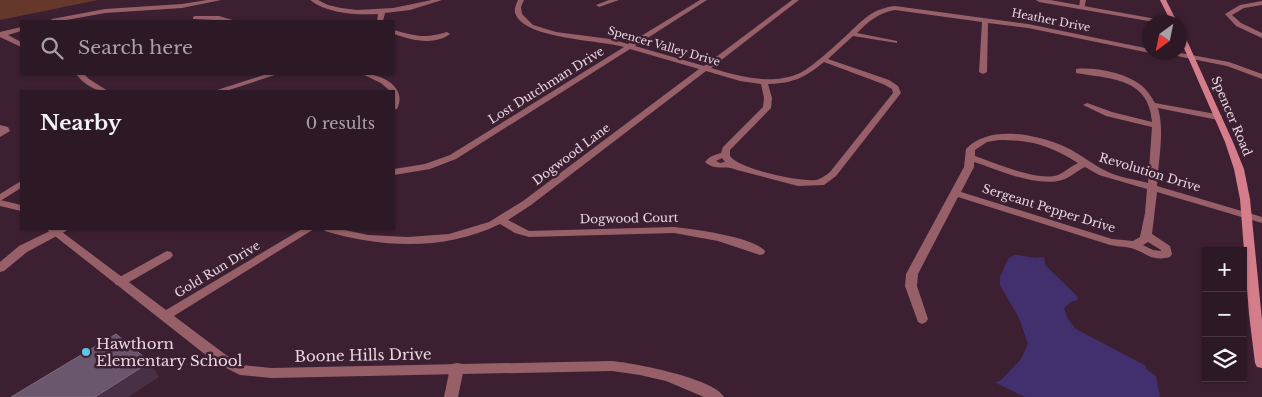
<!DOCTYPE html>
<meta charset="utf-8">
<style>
:root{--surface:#2d1825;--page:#35212d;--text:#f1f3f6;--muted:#a7a0a7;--line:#483742}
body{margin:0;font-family:"Libre Baskerville",serif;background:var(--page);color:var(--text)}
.controls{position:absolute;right:15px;bottom:15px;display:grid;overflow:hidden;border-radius:0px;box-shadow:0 1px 4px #0004}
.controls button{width:45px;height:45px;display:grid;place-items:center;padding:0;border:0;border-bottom:1px solid var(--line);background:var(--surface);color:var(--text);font:25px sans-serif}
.compass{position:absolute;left:1142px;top:15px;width:45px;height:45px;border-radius:50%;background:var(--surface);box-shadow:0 1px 4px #0004;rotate:213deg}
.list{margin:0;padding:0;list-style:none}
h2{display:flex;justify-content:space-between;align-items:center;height:65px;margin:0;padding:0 20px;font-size:21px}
h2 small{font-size:16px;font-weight:400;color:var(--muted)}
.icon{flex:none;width:28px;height:28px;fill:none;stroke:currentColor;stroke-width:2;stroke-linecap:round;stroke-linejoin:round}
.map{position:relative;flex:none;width:1262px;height:397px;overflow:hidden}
.search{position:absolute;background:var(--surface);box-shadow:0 1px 4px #0004;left:20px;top:20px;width:375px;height:55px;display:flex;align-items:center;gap:12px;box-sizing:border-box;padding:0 18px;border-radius:0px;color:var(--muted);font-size:19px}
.panel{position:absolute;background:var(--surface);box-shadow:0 1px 4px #0004;left:20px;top:90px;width:375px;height:140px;border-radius:0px}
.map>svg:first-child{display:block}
.green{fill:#66372b}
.water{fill:#41306d}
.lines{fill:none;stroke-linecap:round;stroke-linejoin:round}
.minor{fill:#976069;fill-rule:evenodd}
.tertiary{fill:#976069;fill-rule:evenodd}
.secondary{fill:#d57d8b;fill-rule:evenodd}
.shaded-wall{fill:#483147}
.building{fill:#6a566d;stroke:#7e6a7f}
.poi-dot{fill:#59c8e4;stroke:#3c2031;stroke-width:2}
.labels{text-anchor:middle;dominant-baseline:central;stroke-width:5;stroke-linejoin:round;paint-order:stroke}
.far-street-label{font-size:11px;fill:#e9d6e0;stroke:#3c2031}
.street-label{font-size:12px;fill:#e9d6e0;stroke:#3c2031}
.near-poi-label{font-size:15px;fill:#e9d6e0;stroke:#3c2031;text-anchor:start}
.near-street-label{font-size:15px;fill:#e9d6e0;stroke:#3c2031}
</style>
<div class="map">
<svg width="1262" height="397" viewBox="0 0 1262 397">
<rect width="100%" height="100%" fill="#3c2031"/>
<path class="green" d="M0,0H98L0,20Z"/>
<path class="water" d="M1019,255L1035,258L1044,257L1045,265L1078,297L1077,300L1071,302L1064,308L1068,319L1076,329L1146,366V369L1156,376L1160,397H1025L996,383L995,382L1000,381L1021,359L1028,344L1019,318L1000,285V277L1008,259L1014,255Z"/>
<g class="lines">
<path class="minor" d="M207,0H221L182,8L105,13L61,21H49L52,19L105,9L182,4Z
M310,0H318L328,5L341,8L357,10L393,8L432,0H442L410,10L385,13L383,21H377L378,14C356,15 328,14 310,0Z
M518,0H524L521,7L522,14L533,25L556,32L610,39L628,44L700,0H707L635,46L704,66L792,0H799L711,68C739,76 771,86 800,73C814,66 838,43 850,32C866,17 873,9 895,6L1028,24L1150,49V52H1153L1150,53L1028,28L988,23L987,72L983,74L979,72L982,22L895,10C878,13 869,21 857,33L897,41V43L853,36L828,59L889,80L898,86L901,93L836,176L824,185L798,186L737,170C725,164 717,172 705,162C710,156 714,155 721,153L723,147L763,107L764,98L761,84L740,81L706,71L531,205L508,220L529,231L674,227C693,229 754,237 765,251L764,254L760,255L718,241L674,233L529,237L515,233L500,224C445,251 382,248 325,231L324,229H340L368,235L408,237L449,234L489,222L523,201L699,69L630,49L456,159L430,169L394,175V169L425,164L450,155L624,47C599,40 527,39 516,15C513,10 516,5 518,0ZM824,62L883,84L892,89L893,93L830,172C826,175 821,179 816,180C799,182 739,169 730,156V150L771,108L772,98L768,84C794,83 804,78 824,62ZM722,158L725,162L720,163L716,161Z
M609,0H619L599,7L596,5Z
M1080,0H1086L1084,9L1079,8Z
M1262,1V5L1244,8L1232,15L1241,23L1262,33V38L1236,26L1225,14L1240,5Z
M195,16H219L236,21L193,19V17Z
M21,27V31L8,35L21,42V47L0,37V32Z
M394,30C415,36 425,39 447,32L450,34C434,46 411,40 394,34Z
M1157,52H1175L1229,62L1262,74V79L1227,66Z
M1076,69C1096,67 1125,73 1141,85C1147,90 1151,96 1155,103L1221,115L1222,117L1218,120L1158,108C1165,133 1158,161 1157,186L1262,217V223L1157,192L1152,234L1170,246L1172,254L1170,257C1150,262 1148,253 1131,248C1124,246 1115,247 1107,244L958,197L918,274L917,286L928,319L926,322L922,324L918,322L905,286L906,274L964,167L966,149C989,125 1033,134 1061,145C1076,151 1089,162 1104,170C1117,177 1133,179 1148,183L1152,127L1106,116L1083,105L1087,103L1112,112L1152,122C1149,77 1109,79 1076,73ZM999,140C1033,140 1050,146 1078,163C1071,166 1065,172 1058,175C1037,182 996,163 975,156V150L987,142ZM974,162C999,170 1039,189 1065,179C1072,176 1078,170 1085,167L1099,175L1147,189L1145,213L1140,237L1133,241L1112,239L961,192L974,167ZM1148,242L1161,250V251L1153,250L1143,245Z
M76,74H84L89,79L108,91C95,92 84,84 76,74Z
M267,74H278L226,91H214Z
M362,74C381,73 408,87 397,109H394V91H390L381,83Z
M0,125L8,127L10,131L0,137Z
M21,181V188L0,201V194Z
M54,229H67L66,231L27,252L4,271L0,272V262L19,246Z
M302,229H314L169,319L165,320L161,319L159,316L161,313Z
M167,251L171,252L173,255L171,258L124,285H116L114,282L116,279Z
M457,363L462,364L464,368L458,397H444L450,368L452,364Z"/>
<path class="tertiary" d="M1036,0H1050L1162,20L1165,22H1154L1039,2Z
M0,200L21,205V211L0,206Z
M46,229H58L226,355L242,365L271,368L612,361C633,363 714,378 724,397H704L666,381L640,375L612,371L271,378L240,375L216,363Z"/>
<path class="secondary" d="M1160,0H1166L1177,22H1171Z
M1180,30L1183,32L1233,142L1244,169L1250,199L1262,320V368L1257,367L1255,363L1249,314L1240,199L1234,169L1225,142L1180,39Z"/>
</g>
<path class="shaded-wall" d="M150,362L159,377L128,397H95Z"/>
<path class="building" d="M116,334L150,362L95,397H11Z"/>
<circle class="poi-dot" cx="86" cy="352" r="5"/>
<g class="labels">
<g class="far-street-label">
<text transform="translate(1051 20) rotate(11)">Heather Drive</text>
<text transform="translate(664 46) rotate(16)">Spencer Valley Drive</text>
</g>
<g class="street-label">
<text transform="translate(546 85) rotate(-32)">Lost Dutchman Drive</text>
<text transform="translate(1232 116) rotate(67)">Spencer Road</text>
<text transform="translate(571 154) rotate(-37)">Dogwood Lane</text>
<text transform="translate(1150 172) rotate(17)">Revolution Drive</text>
<text transform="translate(1049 208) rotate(17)">Sergeant Pepper Drive</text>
<text transform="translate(629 218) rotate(-1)">Dogwood Court</text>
<text transform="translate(217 269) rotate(-31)">Gold Run Drive</text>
</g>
<g class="near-poi-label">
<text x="96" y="343">Hawthorn<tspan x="96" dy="17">Elementary School</tspan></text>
</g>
<g class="near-street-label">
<text transform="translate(363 355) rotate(-1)">Boone Hills Drive</text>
</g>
</g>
</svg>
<div class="controls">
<button>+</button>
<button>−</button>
<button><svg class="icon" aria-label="layers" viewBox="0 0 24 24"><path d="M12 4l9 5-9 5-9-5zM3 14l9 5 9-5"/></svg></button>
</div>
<svg class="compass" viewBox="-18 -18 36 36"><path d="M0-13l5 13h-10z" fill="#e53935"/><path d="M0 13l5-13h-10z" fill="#a7a0a7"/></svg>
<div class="search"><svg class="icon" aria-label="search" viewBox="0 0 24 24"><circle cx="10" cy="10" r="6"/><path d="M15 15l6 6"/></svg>Search here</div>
<section class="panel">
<h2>Nearby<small>0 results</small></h2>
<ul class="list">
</ul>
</section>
</div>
